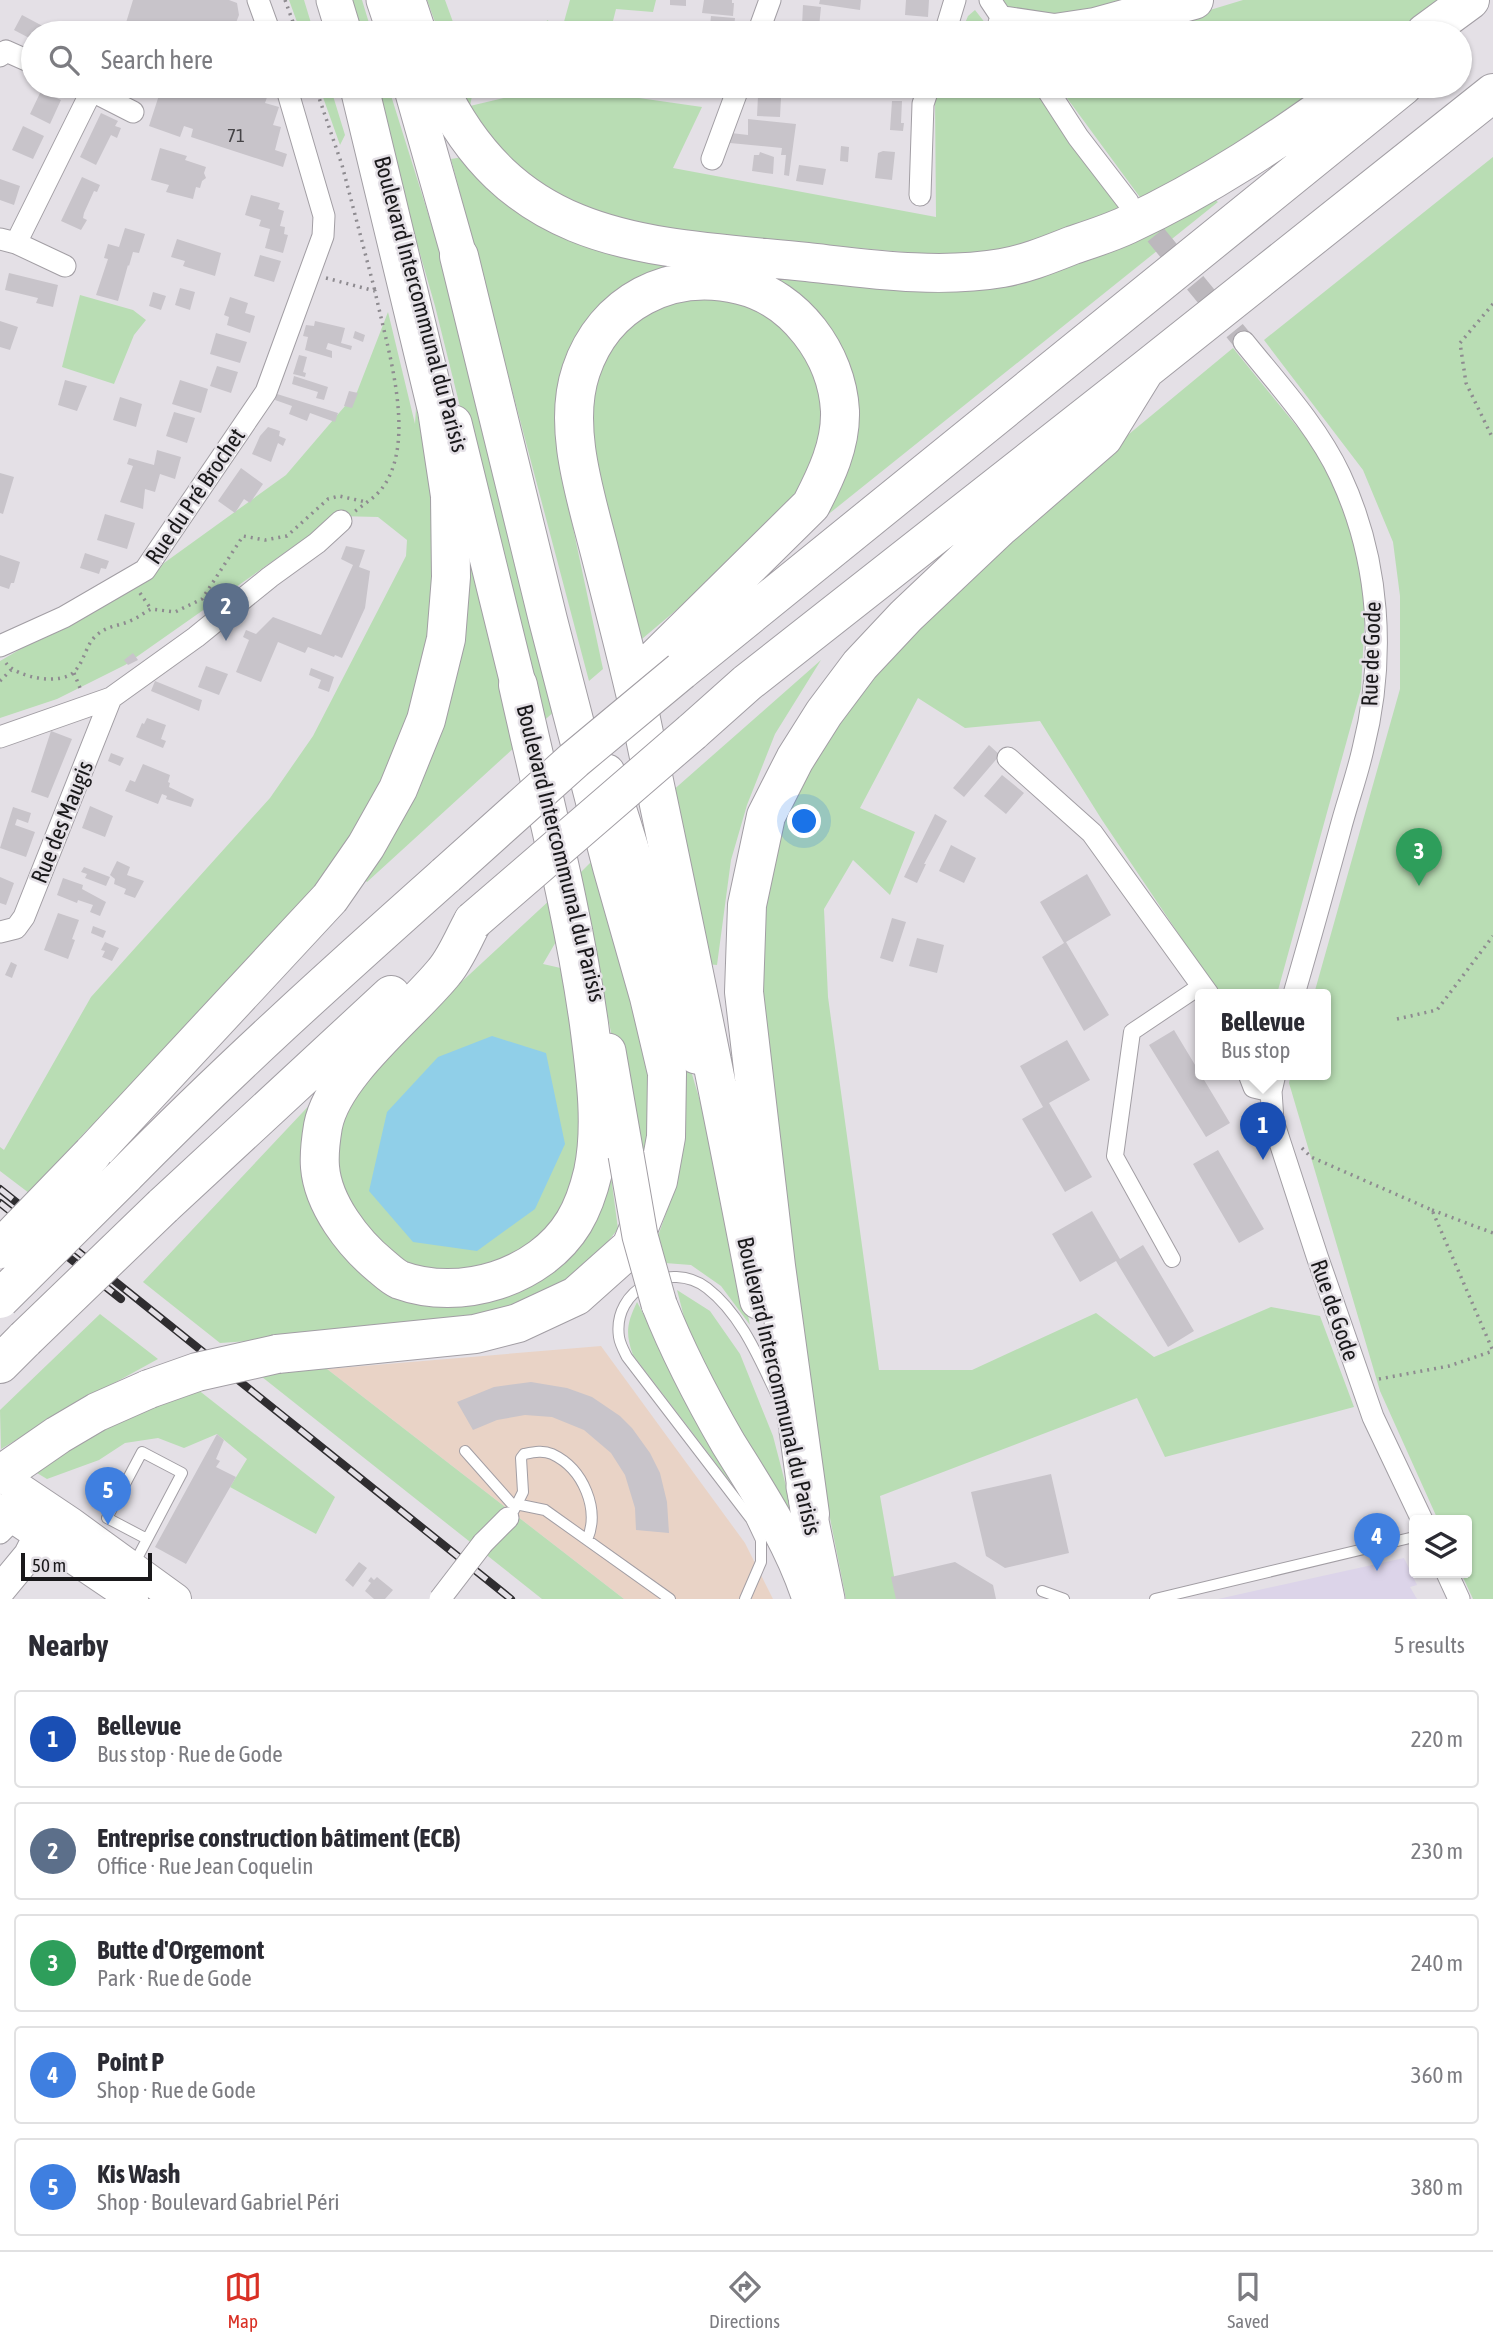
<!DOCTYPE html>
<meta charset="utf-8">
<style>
:root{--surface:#fff;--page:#f7f7f7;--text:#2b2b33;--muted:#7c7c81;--line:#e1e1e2;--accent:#d93025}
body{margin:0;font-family:"Asap Condensed",sans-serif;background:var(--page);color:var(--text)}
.controls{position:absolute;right:21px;bottom:21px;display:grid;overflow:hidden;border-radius:7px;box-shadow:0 2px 5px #0004}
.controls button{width:63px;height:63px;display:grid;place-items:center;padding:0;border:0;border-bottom:2px solid var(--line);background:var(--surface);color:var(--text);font:35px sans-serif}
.scale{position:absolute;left:21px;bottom:18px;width:131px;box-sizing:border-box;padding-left:7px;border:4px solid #1a191b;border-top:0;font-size:19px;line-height:24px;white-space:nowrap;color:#1a191b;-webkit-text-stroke:5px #e4e0e6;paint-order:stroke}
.you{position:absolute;left:805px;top:822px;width:24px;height:24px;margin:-18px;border:5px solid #fff;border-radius:50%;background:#1a73e8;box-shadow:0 0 0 10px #1a73e833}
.badge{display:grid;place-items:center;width:46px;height:46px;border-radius:50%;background:var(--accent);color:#fff;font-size:23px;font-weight:700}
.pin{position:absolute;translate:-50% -58px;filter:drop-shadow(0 2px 4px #0008)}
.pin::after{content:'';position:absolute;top:37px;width:24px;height:21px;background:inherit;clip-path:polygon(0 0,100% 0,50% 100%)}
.popup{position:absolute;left:1195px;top:989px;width:136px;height:91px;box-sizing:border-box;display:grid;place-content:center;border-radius:7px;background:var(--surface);filter:drop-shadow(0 2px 5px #0005);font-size:23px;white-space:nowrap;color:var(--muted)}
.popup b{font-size:26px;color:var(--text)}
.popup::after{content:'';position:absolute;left:50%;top:100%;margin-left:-14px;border:14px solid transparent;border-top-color:var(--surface)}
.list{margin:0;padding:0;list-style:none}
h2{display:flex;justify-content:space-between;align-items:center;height:91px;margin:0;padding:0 28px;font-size:30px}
h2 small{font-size:23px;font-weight:400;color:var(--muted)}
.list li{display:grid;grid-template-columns:46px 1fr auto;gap:21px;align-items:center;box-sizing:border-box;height:98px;margin:0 14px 14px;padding:0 14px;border:2px solid var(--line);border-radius:7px}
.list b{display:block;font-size:26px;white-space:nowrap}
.list p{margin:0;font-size:23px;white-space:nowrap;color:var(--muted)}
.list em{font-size:23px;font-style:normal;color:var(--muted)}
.icon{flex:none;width:38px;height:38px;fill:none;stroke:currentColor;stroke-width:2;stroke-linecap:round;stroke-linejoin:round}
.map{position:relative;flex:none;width:1493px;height:1599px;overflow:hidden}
.search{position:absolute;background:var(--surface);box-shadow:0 2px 5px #0004;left:21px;right:21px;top:21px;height:77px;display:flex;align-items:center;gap:18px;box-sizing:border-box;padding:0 24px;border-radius:38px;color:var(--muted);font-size:26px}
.sheet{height:651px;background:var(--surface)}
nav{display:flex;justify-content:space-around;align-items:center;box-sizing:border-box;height:98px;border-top:2px solid var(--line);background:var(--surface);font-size:19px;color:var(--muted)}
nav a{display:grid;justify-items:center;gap:4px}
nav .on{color:var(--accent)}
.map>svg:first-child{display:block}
.commercial{fill:#dcd4e9}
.industrial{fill:#e9d3c6}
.green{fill:#b9ddb4}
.water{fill:#90cfe8}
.building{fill:#c8c4ca}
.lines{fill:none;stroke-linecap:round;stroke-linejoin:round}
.minor-tunnel{stroke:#bcb8bd;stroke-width:21;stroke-dasharray:21 10;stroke-linecap:butt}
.service-casing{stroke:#a29ea4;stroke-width:12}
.pedestrian-casing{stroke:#a29ea4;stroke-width:18}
.minor-casing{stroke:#a29ea4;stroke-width:23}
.secondary-casing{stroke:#a29ea4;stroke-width:32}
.trunk-casing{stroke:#a29ea4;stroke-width:37}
.motorway-casing{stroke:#a29ea4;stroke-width:40}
.path{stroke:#8e8b90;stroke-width:3.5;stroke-dasharray:2 5;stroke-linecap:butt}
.service{stroke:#fff;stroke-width:10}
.pedestrian{stroke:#fff;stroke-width:16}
.minor{stroke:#fff;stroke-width:21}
.secondary{stroke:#fff;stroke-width:30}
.trunk{stroke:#fff;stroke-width:35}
.motorway{stroke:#fff;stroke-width:38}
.rail-casing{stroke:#2f2d30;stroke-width:8}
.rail{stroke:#e4e0e6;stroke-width:5;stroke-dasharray:16;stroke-linecap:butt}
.minor-bridge-casing{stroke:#a29ea4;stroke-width:23;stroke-linecap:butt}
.trunk-bridge-casing{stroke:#a29ea4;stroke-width:37;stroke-linecap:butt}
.motorway-bridge-casing{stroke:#a29ea4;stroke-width:40;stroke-linecap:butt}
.minor-bridge{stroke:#fff;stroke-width:21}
.trunk-bridge{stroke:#fff;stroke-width:35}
.motorway-bridge{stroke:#fff;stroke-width:38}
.labels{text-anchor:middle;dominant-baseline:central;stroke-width:5;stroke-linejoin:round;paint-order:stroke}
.number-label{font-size:19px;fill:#464447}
.street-label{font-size:23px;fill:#1a191b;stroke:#e4e0e6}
</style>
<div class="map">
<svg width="1493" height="1599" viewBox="0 0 1493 1599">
<rect width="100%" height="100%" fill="#e4e0e6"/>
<path class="commercial" d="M1404,1558L1417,1585L1410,1587L1417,1599H1218Z"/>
<path class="industrial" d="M601,1346L745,1543L773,1599H624L327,1369Z"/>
<path class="green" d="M289,0H304L314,33H301Z
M348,0H362L372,33H357Z
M427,0H445L457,33H439Z
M570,0H656L653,12L616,9L610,33H545L547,20L562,29Z
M1003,0H1152L1060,25L1015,18Z
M1243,0H1441L1397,33H1134Z
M975,10L993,33H961L968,16Z
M319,86H330L345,135L340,145Z
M372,86H388L442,258L556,710L539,725L435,306Z
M459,86H474L470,106L521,94L531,86H598L597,92L702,107L673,168L936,217L935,99L940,86H1032L1124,211L1080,229L1010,251L960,257L611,226L558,197L503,156L463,97Z
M1065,86H1326L1283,118L1142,200L1064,94Z
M469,156L558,223L909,284L1211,197L1218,202L790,545L811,520L842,361L702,269L564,367L555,426L559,462L603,669L589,681L451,159Z
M1493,157V1599H1473L1461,1573H1467V1520H1438L1380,1391L1289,1083L1291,1074H1326V994H1314L1400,689V596L1393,542L1363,470L1264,340Z
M711,288L793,330L830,415L820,459L782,521L630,649L593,484L586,392L636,311Z
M80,295L133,310L146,320L134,335L114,384L62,367Z
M388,312L415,424L416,408L434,490L441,544L420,703L376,805L307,911L117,1107L88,1129L29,1193L0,1171V1147L4,1150L91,997L270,798L313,736L406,556L407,540L378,517L337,516L125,665L57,699L0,718V661L146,576L286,475L357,392Z
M1233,348L1312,445L1348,513L1366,595L1361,689L1277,994H1219L1102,820L1040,721L965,728L918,698L860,808L915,832L890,895L853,860L824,909L828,997L879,1370H972L1096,1313L1154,1357L1271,1307L1320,1316L1354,1407L1165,1457L1137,1398L880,1496L898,1599H846L828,1508L763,1062L760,905L777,819L832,716L1007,535Z
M470,554L516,746L367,882L359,875Z
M821,660L775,734L747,805L731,860L717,965L707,964L662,800Z
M598,855L642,1017L656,1115L641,1181L579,874Z
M552,898L561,933L543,964L565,969L586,1111L580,1165L564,1213L539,1245L459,1281L380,1253L334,1180L339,1113L362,1074Z
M686,1054L708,1128L750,1325L721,1286L691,1265L665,1263L658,1236L675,1188Z
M318,1096L347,1260L501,1296L607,1146L618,1229L583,1272L550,1296L431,1329L220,1343L143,1282Z
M677,1290L710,1311L740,1354L773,1436L805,1559L691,1344Z
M637,1302L741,1496L633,1355C625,1333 627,1323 637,1302Z
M100,1314L158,1359L85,1399L1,1449L0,1410Z
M287,1368L327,1369L624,1599H542L257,1373Z
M197,1389L335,1497L316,1534L230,1487L247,1459L217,1434L184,1448L158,1438L125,1443L99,1460L47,1479L32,1470L107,1426Z"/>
<path class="water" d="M492,1036L546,1053L565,1144L535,1209L477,1251L413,1242L369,1191L387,1112L438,1057Z"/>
<path class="building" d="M133,0H229L237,3L239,15L232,33H149L125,26Z
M670,0H686V6L670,5Z
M704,0H732V3H734L733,16L702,13Z
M820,0H861L860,10L819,4Z
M906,0H929L928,17L905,15Z
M803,5L821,7L819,27L802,26Z
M22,15L37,23L56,33H33V40L14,30Z
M711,16L735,18L734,28L710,26Z
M162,86H271L265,103L279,107L273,125L281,127L275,150L287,154L283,167L191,137L193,129L184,126L180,137L149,126Z
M667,86H719L718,93Z
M886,86H907V90H899L898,95H888Z
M41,91L61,100L50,124L30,114Z
M758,96L781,98L780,117L757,116Z
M892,101H902L901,123H904L903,131L890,130Z
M101,113L118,121L115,126L121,128L117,138L111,135L96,165L80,157Z
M748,119L796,124L789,176L784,175L786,155H781L782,148L730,143L731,133L748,135Z
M23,126L44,136L33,159L12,150Z
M841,146L849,147L848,162L840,161Z
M160,148L187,156L185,160L206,167L204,173L206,178L202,181L200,188L196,187L193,199L166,192L169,185L151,180Z
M883,151L895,152L892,180L875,178L878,153Z
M760,152L774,157L773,174L752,171L754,155H759Z
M799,165L826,169L823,185L796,181Z
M82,177L100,185L97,192L94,191L84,213L83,218L87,220L81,230L61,221Z
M0,179L20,186L14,205L0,200Z
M251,195L280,203L278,209L284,211L280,226L285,227L284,234L288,235L283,253L265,248L270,229L259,226L261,220L245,215Z
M125,228L145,234L139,253L133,252L129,266L128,265L118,301L96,295L108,259L104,258L108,244L119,247Z
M177,239L221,253L215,276L183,266L185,261L171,257Z
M260,255L281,261L274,282L254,276Z
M9,273L58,285L53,307L36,303L38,298L5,290Z
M180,288L195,292L190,310L175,305Z
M153,292L166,296L161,310L149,306Z
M230,297L248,303L245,313L255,316L250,333L227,325L229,317L224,315Z
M0,321L18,327L10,350L0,347Z
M315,321L345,328L341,343L352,346L351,350L328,343L326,349L332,351V358L305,350L308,337L303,336L306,325L314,326Z
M355,331L365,335L363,342L353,338Z
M216,333L247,342L240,363L210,354Z
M299,355L307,357L303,372L306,373L305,377L293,374Z
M217,366L238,372L231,393L210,386Z
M294,376L328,387L324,400L316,398L318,392L292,384Z
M65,380L87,386L77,411L58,405Z
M180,380L208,389L201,413L172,404Z
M349,391L358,393L352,408L344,406Z
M277,394L338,413L335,422L310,413L307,421L289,414L292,406L275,400Z
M120,397L142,404L136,427L113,420Z
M174,412L195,418L187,443L166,436Z
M268,427L280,431L279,436L286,439L283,446L278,443L271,462L252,454L260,436Z
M157,450L181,457L175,479L160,474L155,492L145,489L143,509L120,502L133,466L127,464L129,458L154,465Z
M241,468L263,484L250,503L244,499L235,513L218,501Z
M0,473L14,477L3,514L0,513Z
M105,514L135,523L127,549L97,540Z
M346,546L365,550L359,567L370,571L365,608L342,658L335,655L334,657L308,647L305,653L278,642L261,682L236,672L249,640L243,637L246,630L256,634L273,617L321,635L353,565L341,559Z
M85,553L109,561L106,569L101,568L99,574L80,568Z
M0,555L20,562L14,583H11L9,589L0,586Z
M133,653L138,660L128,665L124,660Z
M206,666L228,674L219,695L198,687Z
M311,668L334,677L329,692L318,688L321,680L309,675Z
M155,681L202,700L199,711L151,691Z
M147,718L166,725L161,739L166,741L163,748L136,737L142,723L144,724Z
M51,731L72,739L48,798L31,792Z
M989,745L1000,755L964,797L953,788Z
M111,753L124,758L120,766L108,761Z
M143,764L170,775L168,782L170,783L169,787L194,799L191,807L166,799L167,796L162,794L158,804L125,791L130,780L135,782Z
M1002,775L1024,793L1006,814L984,796Z
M90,806L113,816L105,837L82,828Z
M13,807L31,813L28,823L17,819L15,825L35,832L26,857L0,848Z
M935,814L947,821L924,864H926L917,883L904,877Z
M951,845L976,858L964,883L939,871Z
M117,861L130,867L127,875L144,881L135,898L124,894L126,889L114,884L115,879L110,875Z
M84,867L110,877L106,886L85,878L87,874L81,872Z
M1087,874L1111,915L1066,942L1109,1015L1084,1031L1042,957L1064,943L1040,902Z
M0,877L14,883L6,905L0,903Z
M63,878L83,885L82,889L106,902L100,916L90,912L93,905L78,900L77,903L57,895Z
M58,913L79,920L72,939L75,940L68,959L44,950Z
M892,918L906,922L893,962L880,958Z
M93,926L106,931L103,938L91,933Z
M917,938L944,945L937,973L909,966Z
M105,942L119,948L112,961L102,957L105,951L101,950Z
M11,962L17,965L12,978L5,975Z
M1174,1030L1230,1123L1206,1137L1149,1045Z
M1067,1040L1090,1080L1049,1103L1092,1177L1065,1192L1022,1119L1043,1107L1020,1066Z
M1218,1150L1264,1229L1239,1243L1193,1164Z
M1092,1211L1120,1259L1143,1245L1194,1331L1168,1347L1116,1261L1080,1282L1052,1234Z
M531,1382L567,1388L592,1397L620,1416L632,1428L650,1453L660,1473L667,1502L669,1533L636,1530L635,1508L625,1475L611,1453L584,1430L552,1417L525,1415L497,1420L473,1430L457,1402L494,1387Z
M217,1434L224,1440L216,1459L220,1461L216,1467L236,1477L186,1564L155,1547Z
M1051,1474L1069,1553L1005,1568L986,1556L971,1492Z
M359,1562L367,1568L353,1587L345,1580Z
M955,1562L993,1585L996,1599H896L891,1577Z
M371,1577L374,1580L377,1577L393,1590L385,1599H374L365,1591L371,1583L368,1581Z"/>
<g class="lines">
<path class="minor-tunnel" d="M1136,211L1244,342"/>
<defs>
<path id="service" d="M465,1451L511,1503L545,1510L670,1599
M514,1510L523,1492L521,1458L524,1454C534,1452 543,1450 552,1454C584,1469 600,1510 587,1540
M133,1566L182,1473L142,1452L107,1518L147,1539
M1042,1591L1064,1599
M745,1599L761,1562V1540L751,1519L627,1357C624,1351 620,1344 619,1337C612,1289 670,1260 707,1288C742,1315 760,1361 779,1400
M1155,1599L1414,1537"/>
<path id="pedestrian" d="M1172,1259L1115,1156L1132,1032L1202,985"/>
<path id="minor" d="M258,0L270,33
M990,0L1012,33
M758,33L770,0
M945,33L955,0
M0,56L6,51L33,63
M82,86L133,112
M1045,86L1078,137L1128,202
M712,159L739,86
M920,195L923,104L929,86
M0,239L16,243L65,266
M16,243L92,90
M1244,342C1277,383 1317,426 1340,475C1380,560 1386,658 1363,749C1357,776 1347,803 1340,830C1325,885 1310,939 1294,994
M0,646L64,617L145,570L266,392L323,236L324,216L286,86
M0,737L111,698L196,637L270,577L317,543L341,521
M1008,758L1092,833L1208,994
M0,932L16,928L24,917L111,698
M1249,1074L1254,1087L1271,1091
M1275,1074L1271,1091L1273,1121L1317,1256L1373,1417L1422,1520
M0,1533L15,1518
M483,1543L508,1518
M1447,1573L1459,1599"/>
<path id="secondary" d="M0,1475L70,1522L176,1599
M0,1509L133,1599
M0,1590L29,1555L48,1517"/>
<path id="trunk" d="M334,0L344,33
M384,0L395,33
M411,86L467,284
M454,423L525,712
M607,772L696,1056
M608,1051L626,1155
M659,1304C678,1352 702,1398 728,1443C759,1493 792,1542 810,1599
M804,1487L827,1599"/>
<path id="motorway" d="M406,0L417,33
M1007,26L1054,33
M1055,33L1095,27L1194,0
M1425,33L1470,0
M438,86C516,249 650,246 807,262C870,269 938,279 1002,268C1026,264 1050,254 1073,245C1091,239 1110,233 1127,225C1207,188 1282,138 1353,86
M654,660L811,505C826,476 841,445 840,411C837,354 795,298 740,285C671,268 604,302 581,371C562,427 586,497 600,553C614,608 629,664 641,719C682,913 722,1106 759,1300
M681,671L1403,86
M692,732L747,683L1145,370L1493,93
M473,921C464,937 456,958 444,972C410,1014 333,1073 323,1126C321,1138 319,1155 320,1167C323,1204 353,1243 381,1266C387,1271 393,1277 400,1280C460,1302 540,1278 574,1222C583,1207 589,1189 593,1172C603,1125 595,1071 589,1024C573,910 543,798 518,685
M92,1154L330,898L366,846L398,789L426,720L446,639L451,577L450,496L437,410L359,86
M124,1176C227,1071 336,973 446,875
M163,1206L391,995
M277,1354L475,1334L518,1323L576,1296L631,1247L658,1181L666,1137L667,1073L649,997L612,867L548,620L459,256
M0,1364L25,1339
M0,1475L58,1435L97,1412L149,1389
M810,1514L776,1266L744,992L747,905L766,816L795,759L824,713L860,665L906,616L999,528L1103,438L1145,370"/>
</defs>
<use href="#service" class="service-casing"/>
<use href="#pedestrian" class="pedestrian-casing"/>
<use href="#minor" class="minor-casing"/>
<use href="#secondary" class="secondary-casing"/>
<use href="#trunk" class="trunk-casing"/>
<use href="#motorway" class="motorway-casing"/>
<path class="path" d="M285,0L297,33
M315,86L342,165L375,291
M326,278L375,291C386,345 418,438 383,487C376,497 364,504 354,512
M1493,304L1460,343L1466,383L1493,439
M140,593L151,609
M6,663C17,678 62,686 75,671C85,660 86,643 98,634C109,625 121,626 132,620C139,617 145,612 151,609L175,612L202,599L243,536L265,540L287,536L328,499L339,496L366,502
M74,673L80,688
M0,681L11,670
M1397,1019L1437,1010L1493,936
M1302,1148L1311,1157L1432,1210L1493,1351
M1432,1210L1493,1233
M1379,1379L1449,1366L1493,1351"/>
<use href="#service" class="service"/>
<use href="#pedestrian" class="pedestrian"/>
<use href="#minor" class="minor"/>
<use href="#secondary" class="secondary"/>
<use href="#trunk" class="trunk"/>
<use href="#motorway" class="motorway"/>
<defs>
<path id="rail" d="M0,1189L511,1599
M0,1203L121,1299"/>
</defs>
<use href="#rail" class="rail-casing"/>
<use href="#rail" class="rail"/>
<defs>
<path id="minor-bridge" d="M440,1599L483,1543"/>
<path id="trunk-bridge" d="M626,1155L640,1236L659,1304"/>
<path id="motorway-bridge" d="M446,875L574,760L681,671
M473,921L692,732
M0,1249L92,1154
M0,1299L124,1176
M25,1339L163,1206
M149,1389L197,1372L277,1354"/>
</defs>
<use href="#minor-bridge" class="minor-bridge-casing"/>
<use href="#trunk-bridge" class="trunk-bridge-casing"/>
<use href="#motorway-bridge" class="motorway-bridge-casing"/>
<use href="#minor-bridge" class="minor-bridge"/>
<use href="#trunk-bridge" class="trunk-bridge"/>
<use href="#motorway-bridge" class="motorway-bridge"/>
</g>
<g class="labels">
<g class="number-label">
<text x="236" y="135">71</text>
</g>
<g class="street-label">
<text transform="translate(421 304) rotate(75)">Boulevard Intercommunal du Parisis</text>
<text transform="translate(195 496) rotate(-56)">Rue du Pré Brochet</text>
<text transform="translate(1371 654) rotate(-88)">Rue de Gode</text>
<text transform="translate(62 822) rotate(-68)">Rue des Maugis</text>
<text transform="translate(561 853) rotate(76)">Boulevard Intercommunal du Parisis</text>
<text transform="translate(1335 1310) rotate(71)">Rue de Gode</text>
<text transform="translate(779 1386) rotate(77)">Boulevard Intercommunal du Parisis</text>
</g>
</g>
</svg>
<div class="controls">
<button><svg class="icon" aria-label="layers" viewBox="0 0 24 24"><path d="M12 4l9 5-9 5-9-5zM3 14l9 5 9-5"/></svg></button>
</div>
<div class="scale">50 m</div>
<div class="you"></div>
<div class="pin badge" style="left:1263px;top:1160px;background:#1a4fb4">1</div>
<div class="popup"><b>Bellevue</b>Bus stop</div>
<div class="pin badge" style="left:226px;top:641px;background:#5c6f8a">2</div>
<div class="pin badge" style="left:1419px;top:886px;background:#2e9e5b">3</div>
<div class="pin badge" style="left:1377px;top:1571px;background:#3f7fe0">4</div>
<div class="pin badge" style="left:108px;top:1525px;background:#3f7fe0">5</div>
<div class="search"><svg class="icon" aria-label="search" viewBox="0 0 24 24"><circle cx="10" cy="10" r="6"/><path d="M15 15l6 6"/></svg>Search here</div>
</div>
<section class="sheet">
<h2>Nearby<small>5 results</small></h2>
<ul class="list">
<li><span class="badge" style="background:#1a4fb4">1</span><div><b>Bellevue</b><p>Bus stop · Rue de Gode</p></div><em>220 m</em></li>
<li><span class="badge" style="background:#5c6f8a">2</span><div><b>Entreprise construction bâtiment (ECB)</b><p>Office · Rue Jean Coquelin</p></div><em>230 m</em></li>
<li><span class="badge" style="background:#2e9e5b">3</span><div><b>Butte d'Orgemont</b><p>Park · Rue de Gode</p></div><em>240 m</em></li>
<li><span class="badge" style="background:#3f7fe0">4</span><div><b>Point P</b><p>Shop · Rue de Gode</p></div><em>360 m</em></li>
<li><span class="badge" style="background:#3f7fe0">5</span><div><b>Kis Wash</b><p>Shop · Boulevard Gabriel Péri</p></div><em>380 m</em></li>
</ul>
</section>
<nav>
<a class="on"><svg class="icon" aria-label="map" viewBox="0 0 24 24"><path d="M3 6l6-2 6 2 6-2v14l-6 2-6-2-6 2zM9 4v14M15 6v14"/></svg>Map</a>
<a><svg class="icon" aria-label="directions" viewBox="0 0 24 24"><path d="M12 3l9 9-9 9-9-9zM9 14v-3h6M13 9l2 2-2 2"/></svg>Directions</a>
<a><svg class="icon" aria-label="saved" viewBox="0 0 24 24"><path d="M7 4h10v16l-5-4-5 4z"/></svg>Saved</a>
</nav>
